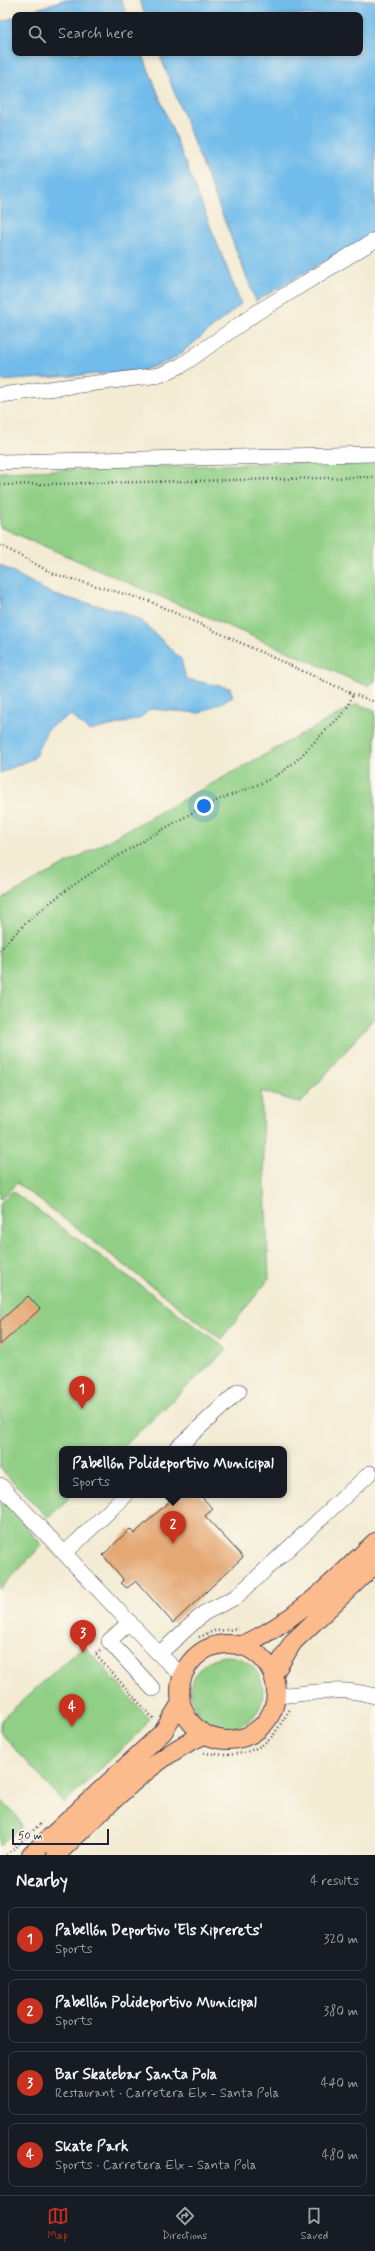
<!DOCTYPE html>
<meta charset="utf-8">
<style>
:root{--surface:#171b24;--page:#242831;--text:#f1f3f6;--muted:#9ea1a6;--line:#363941;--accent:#c8321e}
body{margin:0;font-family:Mynerve,sans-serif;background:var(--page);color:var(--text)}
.scale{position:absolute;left:12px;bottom:10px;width:97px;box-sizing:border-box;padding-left:4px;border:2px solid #22223b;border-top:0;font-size:11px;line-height:14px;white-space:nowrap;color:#22223b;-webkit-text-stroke:3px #fbf7ec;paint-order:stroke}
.you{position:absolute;left:204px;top:806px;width:14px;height:14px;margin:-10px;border:3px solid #fff;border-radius:50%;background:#1a73e8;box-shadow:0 0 0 6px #1a73e833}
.badge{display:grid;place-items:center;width:26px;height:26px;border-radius:50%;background:var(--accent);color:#fff;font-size:13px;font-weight:700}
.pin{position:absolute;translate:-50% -33px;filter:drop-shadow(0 1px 2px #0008)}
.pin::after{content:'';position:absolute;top:21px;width:14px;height:12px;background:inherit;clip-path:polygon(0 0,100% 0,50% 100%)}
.popup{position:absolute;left:59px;top:1446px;width:228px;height:52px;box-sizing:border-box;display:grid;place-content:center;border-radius:8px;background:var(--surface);filter:drop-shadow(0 1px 3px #0005);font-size:13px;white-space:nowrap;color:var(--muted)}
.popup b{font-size:15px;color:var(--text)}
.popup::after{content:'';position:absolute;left:50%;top:100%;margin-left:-8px;border:8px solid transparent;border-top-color:var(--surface)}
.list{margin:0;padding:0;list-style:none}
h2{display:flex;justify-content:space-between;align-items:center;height:52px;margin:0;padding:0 16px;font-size:17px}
h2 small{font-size:13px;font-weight:400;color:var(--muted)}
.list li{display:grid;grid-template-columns:26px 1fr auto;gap:12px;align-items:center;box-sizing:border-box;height:64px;margin:0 8px 8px;padding:0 8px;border:1px solid var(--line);border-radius:8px}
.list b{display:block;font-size:15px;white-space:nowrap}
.list p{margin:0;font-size:13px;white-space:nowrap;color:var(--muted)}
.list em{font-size:13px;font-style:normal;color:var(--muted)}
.icon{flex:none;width:22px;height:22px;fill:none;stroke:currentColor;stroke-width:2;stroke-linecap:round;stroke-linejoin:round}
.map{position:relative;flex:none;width:375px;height:1855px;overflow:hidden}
.search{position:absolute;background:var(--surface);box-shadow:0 2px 6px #0003;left:12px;right:12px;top:12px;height:44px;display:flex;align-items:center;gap:10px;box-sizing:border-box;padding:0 14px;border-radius:8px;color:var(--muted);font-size:15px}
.sheet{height:340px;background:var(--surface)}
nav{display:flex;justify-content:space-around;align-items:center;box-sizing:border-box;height:56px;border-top:1px solid var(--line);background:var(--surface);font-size:11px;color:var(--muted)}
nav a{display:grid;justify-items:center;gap:2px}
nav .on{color:var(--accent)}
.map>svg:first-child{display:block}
.green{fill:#90cf85;stroke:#597860}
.water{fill:#71bcea;stroke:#4a6f92}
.building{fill:#e4a874}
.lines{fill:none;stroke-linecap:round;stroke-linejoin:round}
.minor-casing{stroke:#414052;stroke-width:16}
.major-casing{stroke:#414052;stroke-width:20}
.path{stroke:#414052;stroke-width:2.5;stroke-dasharray:1 3;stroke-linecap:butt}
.minor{stroke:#fff;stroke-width:15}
.major{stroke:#fbbb8d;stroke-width:18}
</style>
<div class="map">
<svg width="375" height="1855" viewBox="0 0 375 1855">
<rect width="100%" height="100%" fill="#fbf7ec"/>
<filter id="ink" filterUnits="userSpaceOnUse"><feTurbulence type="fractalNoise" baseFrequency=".025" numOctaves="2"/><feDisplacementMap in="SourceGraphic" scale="8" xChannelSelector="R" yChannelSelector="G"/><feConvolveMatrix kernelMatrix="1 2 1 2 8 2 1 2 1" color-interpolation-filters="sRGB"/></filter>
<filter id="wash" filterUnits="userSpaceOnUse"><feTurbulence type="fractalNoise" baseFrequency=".012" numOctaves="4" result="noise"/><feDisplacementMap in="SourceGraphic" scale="16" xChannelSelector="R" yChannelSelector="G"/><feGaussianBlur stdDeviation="0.9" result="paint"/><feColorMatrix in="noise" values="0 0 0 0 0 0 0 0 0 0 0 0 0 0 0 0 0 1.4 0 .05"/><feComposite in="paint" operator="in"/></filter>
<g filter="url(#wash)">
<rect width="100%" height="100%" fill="#f3ebd3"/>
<path class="green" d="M375,460V681L367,686L0,527V472Z
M357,704L375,710V1017L301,1103L261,1091L269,1279L221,1339L17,1183L0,1199V900Z
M12,1191L227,1349L121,1449H62V1495H72L48,1518L0,1468V1203Z
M0,1498L42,1545L0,1590Z
M84,1645L149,1719L139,1733L64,1803L0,1732V1721Z
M191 1692a36 36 0 1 1 72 0a36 36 0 1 1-72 0Z
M0,1799L17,1816L22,1826L0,1846Z"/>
<path class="water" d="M63,0H121L127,15H20Z
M139,0H375V232L256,301L159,53H360V15H145Z
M15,17V53H142L241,304L174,359L141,371L0,381V22Z
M0,565L54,595L120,611L142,621L181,659L186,679L230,688L233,697L200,713L150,709L139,719L89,731L71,715L48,728L34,758L0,773Z"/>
<g id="blocks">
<path class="building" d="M28,1296L40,1309L0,1345V1321Z
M176,1495H200L213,1509L205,1516L243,1557L173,1623L136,1581L127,1588L121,1583L123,1579L103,1555L130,1529L134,1534Z"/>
</g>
</g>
<g filter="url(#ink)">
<use href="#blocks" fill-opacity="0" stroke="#414052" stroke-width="1"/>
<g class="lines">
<defs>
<path id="minor" d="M0,395L160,375L182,365L256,313L375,240
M0,462L375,454
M176,1449L239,1391
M0,1485L159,1654L175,1669L184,1673
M65,1553L126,1495
M130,1622L109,1641L153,1689
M159,1654L204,1613L236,1597L370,1473
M276,1696C312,1694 339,1685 375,1696"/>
<path id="major" d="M180 1692a48 48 0 1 1 96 0a48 48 0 1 1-96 0Z
M240,1646C293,1624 334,1581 375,1542
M273,1675L293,1642L375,1564
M31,1855L163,1732L181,1703
M56,1855C96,1818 155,1753 205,1735"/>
</defs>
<use href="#minor" class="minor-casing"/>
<use href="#major" class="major-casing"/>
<path class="path" d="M0,485L375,477
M0,545L54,574L149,601L353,694L375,702
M0,950C48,893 132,847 197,810C221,797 248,790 272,778C293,767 308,748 324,732C339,717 346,714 353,694
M199,1637L214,1631L238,1629
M100,1650L95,1654L154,1719
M204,1753L226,1755L244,1753L261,1746L273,1736L290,1709
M7,1855L42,1822"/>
<use href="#minor" class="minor"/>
<use href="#major" class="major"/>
</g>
</g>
</svg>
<div class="scale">50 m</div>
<div class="you"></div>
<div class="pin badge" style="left:82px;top:1409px">1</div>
<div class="pin badge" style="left:173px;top:1544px">2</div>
<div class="popup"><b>Pabellón Polideportivo Municipal</b>Sports</div>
<div class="pin badge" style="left:83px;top:1653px">3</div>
<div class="pin badge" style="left:72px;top:1727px">4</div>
<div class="search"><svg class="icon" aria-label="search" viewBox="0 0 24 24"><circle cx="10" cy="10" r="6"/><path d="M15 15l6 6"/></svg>Search here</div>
</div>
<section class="sheet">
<h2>Nearby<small>4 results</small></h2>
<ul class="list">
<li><span class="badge">1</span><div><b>Pabellón Deportivo 'Els Xiprerets'</b><p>Sports</p></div><em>320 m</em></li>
<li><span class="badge">2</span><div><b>Pabellón Polideportivo Municipal</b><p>Sports</p></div><em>380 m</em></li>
<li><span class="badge">3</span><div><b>Bar Skatebar Santa Pola</b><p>Restaurant · Carretera Elx - Santa Pola</p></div><em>440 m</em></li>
<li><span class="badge">4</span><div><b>Skate Park</b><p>Sports · Carretera Elx - Santa Pola</p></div><em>480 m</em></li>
</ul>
</section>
<nav>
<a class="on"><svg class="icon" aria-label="map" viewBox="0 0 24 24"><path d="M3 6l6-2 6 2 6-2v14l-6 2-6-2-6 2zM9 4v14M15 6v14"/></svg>Map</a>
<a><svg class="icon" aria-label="directions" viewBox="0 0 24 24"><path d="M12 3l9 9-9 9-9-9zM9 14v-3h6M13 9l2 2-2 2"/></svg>Directions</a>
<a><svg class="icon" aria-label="saved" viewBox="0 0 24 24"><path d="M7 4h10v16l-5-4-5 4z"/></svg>Saved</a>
</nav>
